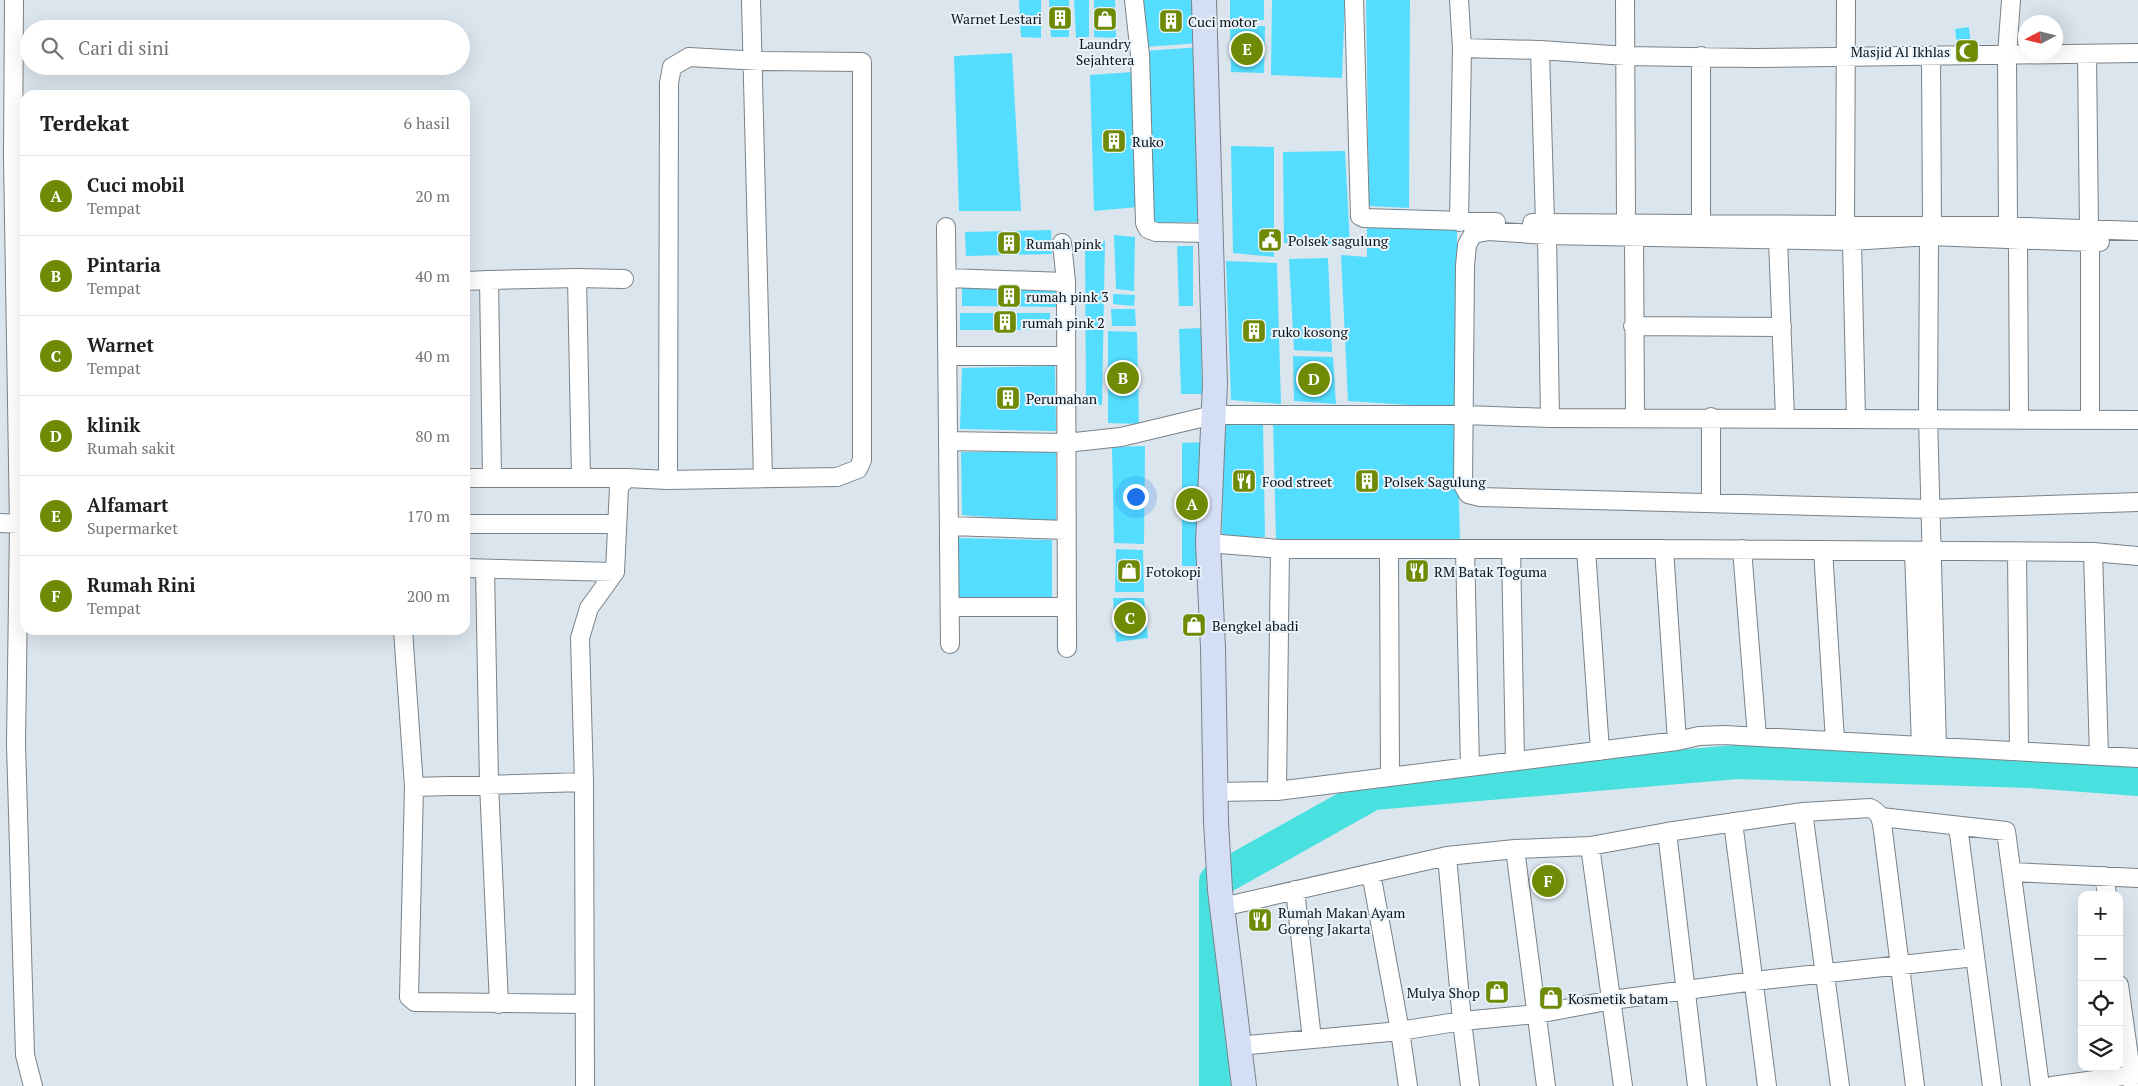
<!DOCTYPE html>
<html lang="id">
<meta charset="utf-8">
<style>
:root{--surface:#fff;--page:#f6f6f6;--text:#202124;--muted:#757577;--line:#e0e0e0;--accent:#6f8b06}
body{margin:0;font-family:"PT Serif",serif;background:var(--page);color:var(--text)}
.controls{position:absolute;right:15px;bottom:15px;display:grid;overflow:hidden;border-radius:10px;box-shadow:0 5px 20px #0002}
.controls button{width:45px;height:45px;display:grid;place-items:center;padding:0;border:0;border-bottom:1px solid var(--line);background:var(--surface);color:var(--text);font:25px sans-serif}
.compass{position:absolute;left:2018px;top:15px;width:45px;height:45px;border-radius:50%;background:var(--surface);box-shadow:0 5px 20px #0002;rotate:263deg}
.you{position:absolute;left:1135px;top:496px;width:18px;height:18px;margin:-12px;border:4px solid #fff;border-radius:50%;background:#1a73e8;box-shadow:0 0 0 8px #1a73e833}
.badge{display:grid;place-items:center;width:32px;height:32px;border-radius:50%;background:var(--accent);color:#fff;font-size:16px;font-weight:700}
.pin{position:absolute;translate:-50% -50%;border:2px solid #fff;box-shadow:0 1px 5px #0006}
.list{margin:0;padding:0;list-style:none}
h2{display:flex;justify-content:space-between;align-items:center;height:65px;margin:0;padding:0 20px;font-size:21px}
h2 small{font-size:16px;font-weight:400;color:var(--muted)}
.list li{display:grid;grid-template-columns:32px 1fr auto;gap:15px;align-items:center;box-sizing:border-box;height:80px;padding:0 20px;border-top:1px solid var(--line)}
.list b{display:block;font-size:19px;white-space:nowrap}
.list p{margin:0;font-size:16px;white-space:nowrap;color:var(--muted)}
.list em{font-size:16px;font-style:normal;color:var(--muted)}
.icon{flex:none;width:28px;height:28px;fill:none;stroke:currentColor;stroke-width:2;stroke-linecap:round;stroke-linejoin:round}
.map{position:relative;flex:none;width:2138px;height:1086px;overflow:hidden}
.search{position:absolute;background:var(--surface);box-shadow:0 5px 20px #0002;left:20px;top:20px;width:450px;height:55px;display:flex;align-items:center;gap:12px;box-sizing:border-box;padding:0 18px;border-radius:28px;color:var(--muted);font-size:19px}
.panel{position:absolute;background:var(--surface);box-shadow:0 5px 20px #0002;left:20px;top:90px;width:450px;height:545px;border-radius:15px}
.map>svg:first-child{display:block}
.lines{fill:none;stroke-linecap:round;stroke-linejoin:round}
.river{stroke:#49e1df;stroke-width:34}
.building{fill:#54ddfe}
.street-casing{stroke:#798289;stroke-width:20}
.secondary-casing{stroke:#798289;stroke-width:26}
.street{stroke:#fff;stroke-width:18}
.secondary{stroke:#d4dff5;stroke-width:24}
.labels{text-anchor:middle;dominant-baseline:central;stroke-width:4;stroke-linejoin:round;paint-order:stroke}
.poi-label{font-size:14px;fill:#0f1215;stroke:#e8f3fb;text-anchor:start}
</style>
<div class="map">
<svg width="2138" height="1086" viewBox="0 0 2138 1086">
<rect width="100%" height="100%" fill="#dbe5ed"/>
<g class="lines">
<path class="river" d="M1216,1086V881L1373,793L1737,762L2030,771L2138,779"/>
</g>
<path class="building" d="M1019,0H1041V38L1021,37Z
M1049,0H1069V37H1051Z
M1074,0H1089V37L1076,38Z
M1094,0H1115L1116,38L1094,37Z
M1143,0H1198L1200,43L1145,47Z
M1230,0H1264V20L1230,21Z
M1272,0H1345L1342,78L1271,75Z
M1366,0H1410L1409,208L1369,206Z
M1230,26H1265L1264,73L1231,72Z
M1969,27L1972,55L1958,54L1955,29Z
M1201,47L1205,222L1149,223L1145,51Z
M1012,53L1021,211H959L954,56Z
M1133,72L1138,207L1094,211L1090,75Z
M1231,146L1274,147V257L1233,253Z
M1345,151L1350,245L1284,243L1283,152Z
M1367,226L1457,228V408L1348,401L1341,255L1367,257Z
M1051,230L1052,254L966,256L965,232Z
M1114,235L1135,237L1134,291L1116,289Z
M1105,241L1102,405L1086,406L1085,242Z
M1177,246H1193V306H1179Z
M1328,258L1332,352L1294,350L1289,259Z
M1226,261L1277,263L1281,404L1231,400Z
M962,284L1056,286V307L962,306Z
M1113,294L1135,295L1134,306L1113,304Z
M1111,309H1135L1136,326H1112Z
M960,313H1050V330H960Z
M1201,328L1202,394H1181L1179,329Z
M1108,331L1137,332L1139,424L1108,423Z
M1293,356L1333,357L1336,404L1294,401Z
M1055,366L1056,431L960,429L962,368Z
M1263,422L1265,537H1222L1224,425Z
M1273,422H1457L1460,544L1276,540Z
M1205,442L1200,566H1182V443Z
M1145,446L1144,544L1114,543L1112,447Z
M961,452H1056V522L962,515Z
M958,538L1052,540V598H959Z
M1116,549L1143,550L1144,592H1115Z
M1113,598H1144L1148,638L1116,642Z
M1200,614L1202,635H1187L1186,615Z
M1541,867L1556,869V894L1538,893Z"/>
<g class="lines">
<defs>
<path id="street" d="M14,0L13,157L19,524L16,744L25,1055L33,1086
M751,0L763,478
M1134,0L1140,55L1145,223L1148,229L1156,232L1211,233
M1354,0L1360,216L1364,218L1496,222
M1625,0L1626,223
M1462,48L1540,50L1626,56L1753,58L2138,53
M1540,50L1545,223
M2087,54L2089,230
M1701,56V224
M1931,56L1932,225
M1459,222L1462,48L1459,0
M1532,223L2000,226L2138,231
M1845,226L1846,0
M2008,226L2007,55L2011,0
M946,227L950,644
M1547,235L1550,418
M1634,236L1635,416
M1929,236L1928,418L1937,747
M1778,240L1785,417
M1852,241L1856,419
M2018,241L2019,419
M2090,242L1929,236L1852,241L1547,235L1489,231L1473,234L1467,245L1465,266L1463,485L1468,494L1480,497L1931,509L2138,502
M1062,243L1066,282L1067,648
M577,278L624,279
M947,278L1066,282
M489,280L577,278L581,478
M465,281L489,280L492,478
M1633,326L1782,327
M947,356H1066
M1711,417V502
M2090,419V242H2100
M948,441L1066,443L1121,437L1213,415H1465L1550,418L2138,420
M465,478H627
M0,523L19,524
M465,524H617
M949,526L1066,530
M1208,543L1280,549H1664L2093,552L2138,556
M1389,549L1390,777
M1465,549L1470,767
M1511,549L1515,761
M1586,549L1600,751
M1664,549L1677,741
M1742,549L1757,737
M1823,550L1835,741
M1914,551L1921,746
M2017,552L2019,751
M2093,552L2099,756
M465,568L615,572
M485,569L489,784L499,1004
M950,607H1065
M403,630L414,787L409,997L415,1002L585,1004
M414,787L584,782
M1277,791L1280,549
M1215,792L1277,791L1677,741L1699,736L1724,735L2138,758
M1803,812L1840,1086
M1881,817L2006,831L2040,1086
M1733,822L1767,1086
M1958,826L1992,1086
M1667,832L1697,1086
M1590,846L1623,1086
M1515,849L1546,1086
M1447,856L1462,1021L1470,1086
M2012,872L2138,878
M1371,873L1400,1031L1408,1086
M2104,876L2107,895
M1295,890L1312,1039
M1222,907L1447,856L1515,849L1590,846L1667,832L1803,812L1870,808C1881,813 1881,819 1883,831L1915,1086
M2119,985L2133,1086
M1238,1046L1400,1031L1462,1021L1537,1014L1612,1000L1754,981L1975,957
M585,1086L584,782L580,638L589,608L615,572L619,487L627,478L668,480L837,477L858,469L862,460V62L760,61L689,57L672,67L669,83L668,480
M2052,1086L2138,1074"/>
<path id="secondary" d="M1204,0L1215,383L1208,543L1213,648L1216,822L1220,890L1244,1086"/>
</defs>
<use href="#street" class="street-casing"/>
<use href="#secondary" class="secondary-casing"/>
<use href="#street" class="street"/>
<use href="#secondary" class="secondary"/>
</g>
<defs>
<symbol id="building-square" viewBox="-11 -11 22 22"><rect x="-9" y="-9" width="18" height="18" rx="4" fill="#6f8b06" stroke="#e8f3fb"/><path d="M-4-6H4V6H1V3H-1V6H-4ZM-2.5-4.3h1.7v1.8h-1.7ZM.8-4.3h1.7v1.8H.8ZM-2.5-1h1.7V.8h-1.7ZM.8-1h1.7V.8H.8Z" fill="#fff"/></symbol>
<symbol id="shop-square" viewBox="-11 -11 22 22"><rect x="-9" y="-9" width="18" height="18" rx="4" fill="#6f8b06" stroke="#e8f3fb"/><path d="M-5-2.5h2.3a2.7 3.5 0 0 1 5.4 0H5L5.5 6h-11ZM-1.5-2.5h3a1.5 2.3 0 0 0-3 0Z" fill="#fff"/></symbol>
<symbol id="mosque-square" viewBox="-11 -11 22 22"><rect x="-9" y="-9" width="18" height="18" rx="4" fill="#6f8b06" stroke="#e8f3fb"/><path d="M3.5-4.9A6 6 0 1 0 3.5 4.9A5 5 0 1 1 3.5-4.9Z" fill="#fff"/></symbol>
<symbol id="civic-square" viewBox="-11 -11 22 22"><rect x="-9" y="-9" width="18" height="18" rx="4" fill="#6f8b06" stroke="#e8f3fb"/><path d="M-.6-6.5H3V-4.5H.6V-3L4-1V1h2V6H-6V1h2V-1L-.6-3ZM-1.2 2.5V6h2.4V2.5Z" fill="#fff"/></symbol>
<symbol id="restaurant-square" viewBox="-11 -11 22 22"><rect x="-9" y="-9" width="18" height="18" rx="4" fill="#6f8b06" stroke="#e8f3fb"/><path d="M-5-6h1v4h1v-4h1v4h1v-4h1v5L-1.5 .5V6h-2V.5L-5-1ZM5-6V6H3V1.5H1.5Q1.5-4 5-6Z" fill="#fff"/></symbol>
</defs>
<g fill-rule="evenodd">
<use href="#building-square" x="1046" y="4" width="28" height="28"/>
<use href="#shop-square" x="1091" y="5" width="28" height="28"/>
<use href="#building-square" x="1157" y="7" width="28" height="28"/>
<use href="#mosque-square" x="1953" y="37" width="28" height="28"/>
<use href="#building-square" x="1100" y="127" width="28" height="28"/>
<use href="#civic-square" x="1256" y="226" width="28" height="28"/>
<use href="#building-square" x="995" y="229" width="28" height="28"/>
<use href="#building-square" x="995" y="282" width="28" height="28"/>
<use href="#building-square" x="991" y="308" width="28" height="28"/>
<use href="#building-square" x="1240" y="317" width="28" height="28"/>
<use href="#building-square" x="994" y="384" width="28" height="28"/>
<use href="#restaurant-square" x="1230" y="467" width="28" height="28"/>
<use href="#building-square" x="1353" y="467" width="28" height="28"/>
<use href="#shop-square" x="1115" y="557" width="28" height="28"/>
<use href="#restaurant-square" x="1403" y="557" width="28" height="28"/>
<use href="#shop-square" x="1180" y="611" width="28" height="28"/>
<use href="#restaurant-square" x="1246" y="906" width="28" height="28"/>
<use href="#shop-square" x="1483" y="978" width="28" height="28"/>
<use href="#shop-square" x="1537" y="984" width="28" height="28"/>
</g>
<g class="labels">
<g class="poi-label">
<text x="1042" y="18" text-anchor="end">Warnet Lestari</text>
<text x="1188" y="21">Cuci motor</text>
<text x="1105" y="43" text-anchor="middle">Laundry<tspan x="1105" dy="16">Sejahtera</tspan></text>
<text x="1950" y="51" text-anchor="end">Masjid Al Ikhlas</text>
<text x="1132" y="141">Ruko</text>
<text x="1288" y="240">Polsek sagulung</text>
<text x="1026" y="243">Rumah pink</text>
<text x="1026" y="296">rumah pink 3</text>
<text x="1022" y="322">rumah pink 2</text>
<text x="1272" y="331">ruko kosong</text>
<text x="1026" y="398">Perumahan</text>
<text x="1262" y="481">Food street</text>
<text x="1384" y="481">Polsek Sagulung</text>
<text x="1146" y="571">Fotokopi</text>
<text x="1434" y="571">RM Batak Toguma</text>
<text x="1212" y="625">Bengkel abadi</text>
<text x="1278" y="912">Rumah Makan Ayam<tspan x="1278" dy="16">Goreng Jakarta</tspan></text>
<text x="1480" y="992" text-anchor="end">Mulya Shop</text>
<text x="1568" y="998">Kosmetik batam</text>
</g>
</g>
</svg>
<div class="controls">
<button>+</button>
<button>−</button>
<button><svg class="icon" aria-label="locate" viewBox="0 0 24 24"><circle cx="12" cy="12" r="6"/><path d="M12 2v4M12 18v4M2 12h4M18 12h4"/></svg></button>
<button><svg class="icon" aria-label="layers" viewBox="0 0 24 24"><path d="M12 4l9 5-9 5-9-5zM3 14l9 5 9-5"/></svg></button>
</div>
<svg class="compass" viewBox="-18 -18 36 36"><path d="M0-13l5 13h-10z" fill="#e53935"/><path d="M0 13l5-13h-10z" fill="#757577"/></svg>
<div class="you"></div>
<div class="pin badge" style="left:1192px;top:504px">A</div>
<div class="pin badge" style="left:1123px;top:378px">B</div>
<div class="pin badge" style="left:1130px;top:618px">C</div>
<div class="pin badge" style="left:1314px;top:379px">D</div>
<div class="pin badge" style="left:1247px;top:49px">E</div>
<div class="pin badge" style="left:1548px;top:881px">F</div>
<div class="search"><svg class="icon" aria-label="search" viewBox="0 0 24 24"><circle cx="10" cy="10" r="6"/><path d="M15 15l6 6"/></svg>Cari di sini</div>
<section class="panel">
<h2>Terdekat<small>6 hasil</small></h2>
<ul class="list">
<li><span class="badge">A</span><div><b>Cuci mobil</b><p>Tempat</p></div><em>20 m</em></li>
<li><span class="badge">B</span><div><b>Pintaria</b><p>Tempat</p></div><em>40 m</em></li>
<li><span class="badge">C</span><div><b>Warnet</b><p>Tempat</p></div><em>40 m</em></li>
<li><span class="badge">D</span><div><b>klinik</b><p>Rumah sakit</p></div><em>80 m</em></li>
<li><span class="badge">E</span><div><b>Alfamart</b><p>Supermarket</p></div><em>170 m</em></li>
<li><span class="badge">F</span><div><b>Rumah Rini</b><p>Tempat</p></div><em>200 m</em></li>
</ul>
</section>
</div>
